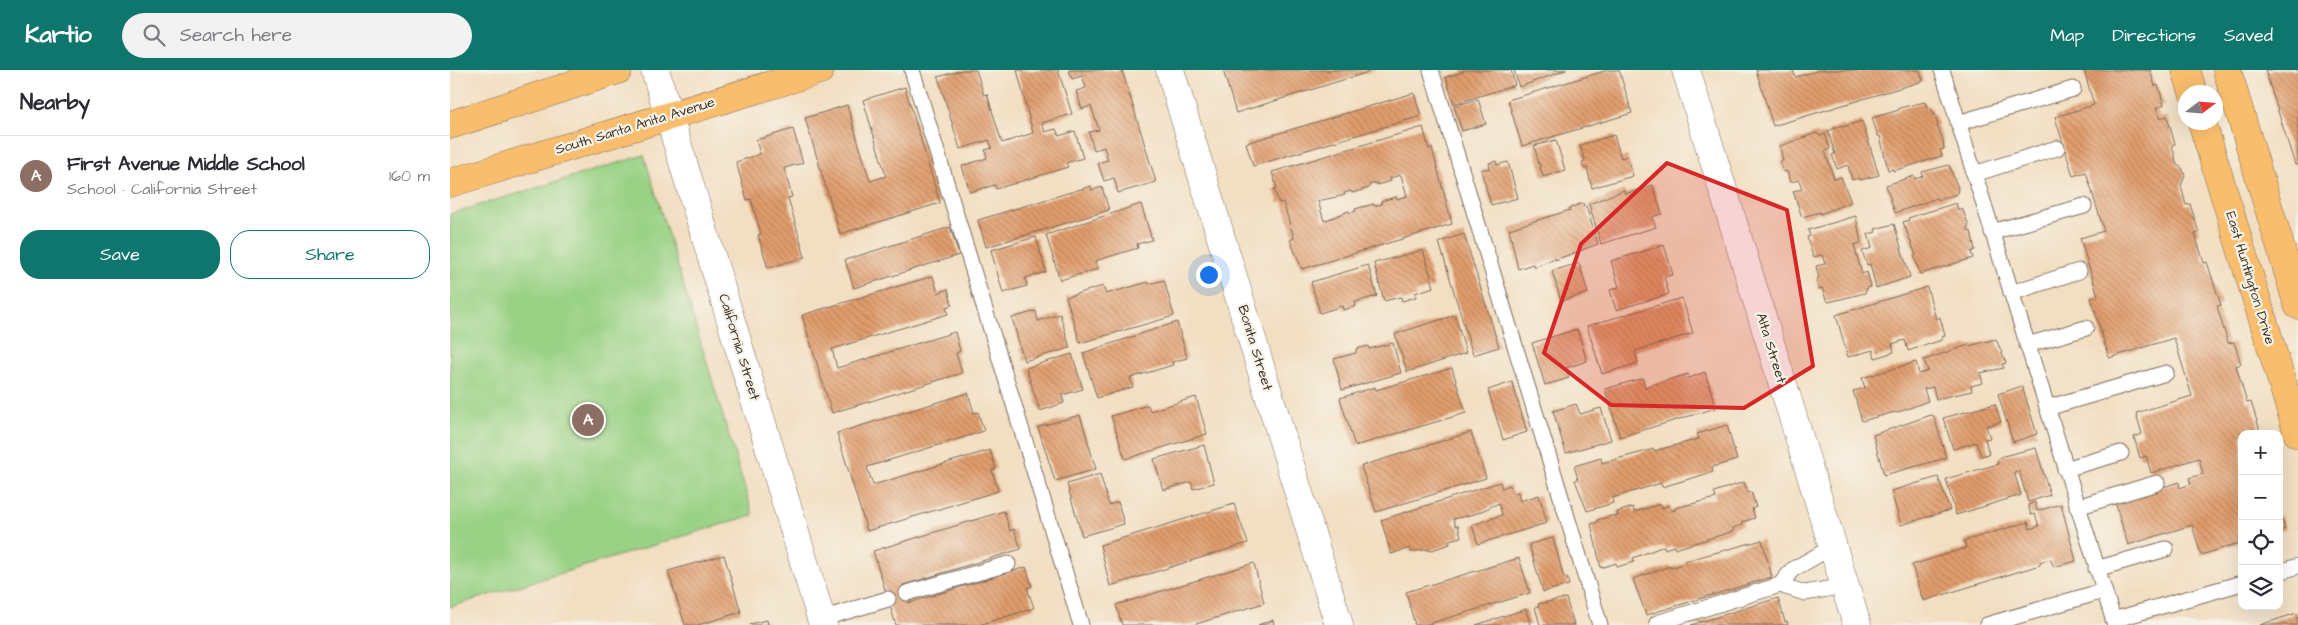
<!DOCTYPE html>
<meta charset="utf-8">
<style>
:root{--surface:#fff;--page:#f2f2f3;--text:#2b2b33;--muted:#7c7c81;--line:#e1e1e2;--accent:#0f766e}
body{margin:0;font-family:"Architects Daughter",sans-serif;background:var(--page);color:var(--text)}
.controls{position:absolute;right:15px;bottom:15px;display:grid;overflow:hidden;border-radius:10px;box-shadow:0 5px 20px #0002}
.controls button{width:45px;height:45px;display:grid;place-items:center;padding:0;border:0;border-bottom:1px solid var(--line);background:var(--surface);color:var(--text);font:25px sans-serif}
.compass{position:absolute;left:1728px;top:15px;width:45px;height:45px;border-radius:50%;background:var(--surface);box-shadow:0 5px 20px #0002;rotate:74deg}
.you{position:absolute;left:758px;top:204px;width:18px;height:18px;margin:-12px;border:4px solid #fff;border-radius:50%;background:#1a73e8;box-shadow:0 0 0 8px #1a73e833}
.badge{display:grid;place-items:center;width:32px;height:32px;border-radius:50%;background:var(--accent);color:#fff;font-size:16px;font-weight:700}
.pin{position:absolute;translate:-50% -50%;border:2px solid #fff;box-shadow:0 1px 5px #0006}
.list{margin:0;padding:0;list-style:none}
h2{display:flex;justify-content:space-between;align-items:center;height:65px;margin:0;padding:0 20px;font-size:21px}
h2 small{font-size:16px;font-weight:400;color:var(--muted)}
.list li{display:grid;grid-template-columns:32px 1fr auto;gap:15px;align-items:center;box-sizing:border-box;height:80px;padding:0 20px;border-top:1px solid var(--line)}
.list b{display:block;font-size:19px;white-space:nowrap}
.list p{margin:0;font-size:16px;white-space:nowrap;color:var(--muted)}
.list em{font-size:16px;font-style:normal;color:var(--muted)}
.actions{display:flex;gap:10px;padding:15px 20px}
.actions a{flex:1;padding:11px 0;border:1px solid var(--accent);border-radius:20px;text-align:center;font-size:18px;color:var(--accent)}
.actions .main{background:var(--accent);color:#fff}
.icon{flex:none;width:28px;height:28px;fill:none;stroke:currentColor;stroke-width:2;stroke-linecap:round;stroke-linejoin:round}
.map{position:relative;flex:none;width:1848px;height:555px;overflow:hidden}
header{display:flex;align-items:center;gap:30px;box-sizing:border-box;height:70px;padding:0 25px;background:var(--accent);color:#fff}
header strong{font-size:24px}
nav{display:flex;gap:28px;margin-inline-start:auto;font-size:18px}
.search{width:350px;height:45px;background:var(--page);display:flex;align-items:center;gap:12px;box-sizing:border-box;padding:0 18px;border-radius:28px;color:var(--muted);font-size:19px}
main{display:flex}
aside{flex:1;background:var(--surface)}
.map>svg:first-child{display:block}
.pitch{fill:#9ad285;stroke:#6a7e52}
.building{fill:url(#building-back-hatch);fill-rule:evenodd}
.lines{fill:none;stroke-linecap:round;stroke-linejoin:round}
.service-casing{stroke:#7b6957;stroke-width:17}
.minor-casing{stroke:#7b6957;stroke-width:29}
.primary-casing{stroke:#7b6957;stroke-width:29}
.service{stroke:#fff;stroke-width:15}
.minor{stroke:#fff;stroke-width:28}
.primary{stroke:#f9be6d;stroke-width:28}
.marked{fill:#d62828;fill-opacity:0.2;stroke:#d62828;stroke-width:4;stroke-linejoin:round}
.labels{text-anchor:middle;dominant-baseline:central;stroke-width:4.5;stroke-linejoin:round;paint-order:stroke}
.street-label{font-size:14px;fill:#3b2a1e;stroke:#f7f3e8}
</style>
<header>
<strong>Kartio</strong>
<div class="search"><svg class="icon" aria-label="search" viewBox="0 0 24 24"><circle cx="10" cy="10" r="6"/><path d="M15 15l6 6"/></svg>Search here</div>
<nav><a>Map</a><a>Directions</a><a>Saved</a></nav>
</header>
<main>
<aside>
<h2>Nearby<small></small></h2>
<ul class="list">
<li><span class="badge" style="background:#8d6e63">A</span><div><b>First Avenue Middle School</b><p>School · California Street</p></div><em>160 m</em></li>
</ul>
<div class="actions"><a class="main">Save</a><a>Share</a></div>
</aside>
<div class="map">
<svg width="1848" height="555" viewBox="0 0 1848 555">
<defs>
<pattern id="building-back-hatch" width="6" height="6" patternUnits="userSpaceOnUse" patternTransform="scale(1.25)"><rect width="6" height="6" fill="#e19d6d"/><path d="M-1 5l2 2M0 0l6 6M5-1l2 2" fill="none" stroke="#b88059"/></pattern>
</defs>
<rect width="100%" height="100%" fill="#f7f3e8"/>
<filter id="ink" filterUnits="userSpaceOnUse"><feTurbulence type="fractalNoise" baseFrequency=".02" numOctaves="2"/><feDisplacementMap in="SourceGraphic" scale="10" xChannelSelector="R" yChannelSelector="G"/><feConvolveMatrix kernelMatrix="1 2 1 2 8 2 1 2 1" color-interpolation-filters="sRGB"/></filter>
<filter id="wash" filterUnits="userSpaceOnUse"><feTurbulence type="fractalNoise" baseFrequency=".0096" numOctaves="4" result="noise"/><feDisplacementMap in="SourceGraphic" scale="20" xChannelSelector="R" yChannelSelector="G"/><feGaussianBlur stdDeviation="1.12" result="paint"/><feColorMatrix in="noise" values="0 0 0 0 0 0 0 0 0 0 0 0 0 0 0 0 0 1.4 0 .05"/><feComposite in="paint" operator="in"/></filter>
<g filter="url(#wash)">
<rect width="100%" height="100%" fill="#f2dec1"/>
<path class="pitch" d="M194,85L303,445L0,537V144Z"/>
<g id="blocks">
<path class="building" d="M512,0H526L534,25L537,24L552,73L583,63L567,0H608L622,44L592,53L595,62L606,59L609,66L625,61L633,88L616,93L618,97L546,119L545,115L520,122L512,96L537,88L535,80L542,78L539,70L510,79L488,7Z
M619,0H672L706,112L668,123L664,108L654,111L648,93L658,90L654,77L644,80L639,62L649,60L641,36L632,39L626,21L636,18L632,6L622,9Z
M773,0H925L786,43Z
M1013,0H1061L1065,15L1004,34L996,7L1013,2Z
M1064,0H1116L1069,17Z
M1158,0H1169L1182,43L1072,76L1058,30Z
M1306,0H1343L1345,7L1370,0H1470L1473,11L1323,56Z
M1634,0H1700L1705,16L1708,15L1714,35L1706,38L1710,48L1717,46L1725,74L1722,75L1727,95L1732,98L1735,105L1731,116L1736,135L1740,134L1749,163L1745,164L1754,193L1757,192L1771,235L1767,236L1772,253L1778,273L1784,272L1791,294L1786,296L1797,333L1801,332L1811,364H1792V472L1751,485L1742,455L1678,475L1665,432L1729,412L1730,418L1741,414L1739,408L1753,404L1749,388L1701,403L1696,386L1690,388L1684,367L1692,364L1686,343L1742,326L1724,268L1659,288L1641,228L1648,226L1630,168L1654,161L1636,102L1623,106L1605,47L1644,35Z
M1815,0H1848V94L1845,95Z
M455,17L490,133L390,164L355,48L397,35L420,111L436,106L413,30Z
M964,23L971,46L803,96L796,73Z
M1028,29L1036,54L1012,61L1004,36Z
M1475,32L1477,38L1481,37L1483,45L1485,44L1488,55H1487L1493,70L1494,79L1490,80L1492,86L1443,101V99L1438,100L1430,66H1428L1422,48L1449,40V38Z
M1412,51L1429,105L1410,110L1409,108L1402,110L1398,95L1387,99L1382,85L1385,84L1378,61L1392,55L1393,57Z
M973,57L979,79L982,78L1002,154L852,199L840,170L844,168L833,132L829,133L824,119L827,118L822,102ZM951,105L957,126L947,129L946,127L931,131L932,134L924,136V134L905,139L906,141L900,143L899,141L874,151L868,131L895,125L894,123L901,121L902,123L919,118V115L927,113V115L941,111L940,108Z
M343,59L353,93L334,98L342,127L338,128L355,187L318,198L308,165L311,164L301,129L297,130L286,92L310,84L306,70Z
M1366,63L1370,66L1375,64L1380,79L1375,81L1384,109L1391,107L1401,132L1370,144V142L1352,147L1343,121L1352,119L1349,110L1340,112L1337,101L1333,102L1330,91H1333L1330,76Z
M1164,65L1171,88L1177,86L1183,106L1142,118L1137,98L1134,99L1132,92L1135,91L1130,75Z
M1106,70L1115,100L1093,107L1084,76Z
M1046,91L1047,95L1058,92L1068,128L1041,135L1031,100L1040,98L1039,93Z
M1499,95L1508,118L1507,124L1488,130L1487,128L1445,143L1436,115L1464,106L1465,109L1473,106L1472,102Z
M1203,115L1212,144L1202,147L1206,157L1151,174L1139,134L1174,120L1175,124Z
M641,116L642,120L652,117L659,140L536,177L528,150Z
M1133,133L1134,137L1136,136L1148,174L1105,190V188L1084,197L1083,194L1068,199L1059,159L1120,140V138Z
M1506,133L1508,140L1512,138L1519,156L1517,157L1519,162L1521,161L1525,180L1521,182L1523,188L1470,204L1464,186L1466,185L1453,152L1459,150L1458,148Z
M691,134L702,170L687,174L688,178L645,191L648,199L610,210L596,165Z
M1406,146L1411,173L1404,175L1412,204L1417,202L1421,217L1417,218L1415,223L1379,232L1376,230L1372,218L1369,219L1366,209L1369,208L1366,196L1375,194L1372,185L1363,187L1357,167L1360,166L1358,160Z
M1444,154L1460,207L1426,218L1420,194L1417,195L1412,181L1422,178L1418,164L1426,162L1425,159Z
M500,157L509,185L404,218L395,190Z
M1014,164L1049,277L1023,285L989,172Z
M586,167L596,202L575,208L577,216L553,223L541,180Z
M1214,175L1223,205L1214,207L1219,224L1166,240L1160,220L1169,217L1161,191Z
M973,180L984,217L965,223L966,227L952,231L951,227L934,231L924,193Z
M1129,193L1138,223L1111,231L1102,201Z
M918,195L927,226L905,232L906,236L893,240L892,236L870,243L861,212Z
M483,206L488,223L498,219L502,235L496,237L498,244L382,279L387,298L505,262L510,281L506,283L512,303L382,343L352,245Z
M714,210L724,246L630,273L616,227L653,216L656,224L698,212L699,214Z
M1477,217L1486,249L1490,247L1495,266L1492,267V270L1458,281L1455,270L1442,274L1444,282L1425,288L1423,280L1398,287L1386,245Z
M1232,228L1243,263L1185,281L1188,293L1152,304L1137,256Z
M586,241L588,251L610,244L620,278L574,291L562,248Z
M1005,245L1016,283L957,302L945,264Z
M727,252L737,288L722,292L723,295L680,308L683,317L647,328L633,283Z
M1127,259L1137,291L1116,298L1119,308L1095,315L1082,273Z
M1546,269L1556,293L1552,294L1554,298L1530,303L1533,313L1521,316L1522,321L1486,329L1483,317L1474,319L1478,331L1446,343L1445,342L1412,351L1403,321L1415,318L1412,308L1466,292L1469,304L1478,301L1474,290L1518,275L1519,276Z
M943,273L951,303L892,320L884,289L906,283V279L918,276L919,279Z
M622,284L633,319L612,325L614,333L590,341L576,298Z
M1002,298L1016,343L905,376L890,328L925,317L926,320Z
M1255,302L1266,338L1170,367L1155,319L1193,308L1195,317L1238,304L1239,308Z
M1062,312L1077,362L1053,370L1038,320Z
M1572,316L1587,364L1563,372L1548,324Z
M518,323L524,343L528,342L534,361L417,397L423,415L540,380L546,399L542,400L548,421L417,461L387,363Z
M746,327L757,364L675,389L661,346L698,335L700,341Z
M1126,334L1130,344L1151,338L1161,370L1116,383L1103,341Z
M1545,334L1551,352L1536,356L1540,368L1535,369L1539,384L1531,386L1526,372L1503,379L1493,348Z
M630,345L646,399L605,411L588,357Z
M1481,345L1484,346L1496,388L1434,405L1423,365Z
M1277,355L1287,390L1262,397L1263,402L1212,417L1211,413L1162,428L1163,433L1137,441L1125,410L1128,409L1124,396L1151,388L1152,393L1204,379V381L1249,369L1247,364Z
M1021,362L1036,408L926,442L911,396Z
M754,375L764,413L743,419L741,412L713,420L704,389Z
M1586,378L1600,425L1578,432L1569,401L1564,402L1571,425L1506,445L1496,409L1548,394L1547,390L1553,386Z
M650,404L659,435L668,432L674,454L632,466L617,414Z
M1488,407L1500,440L1451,455L1441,421Z
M1050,412L1052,418L1060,415L1063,423L1068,422L1070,431L1089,425L1097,453L1028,474L1022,455L1052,445L1049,433L1025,444L1003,449L1006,456L1008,455L1011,467L999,470L1000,474L979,481L978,479L961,482L960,478L941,484L931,450Z
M1294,412L1298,423L1301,422L1306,437L1302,439L1305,448L1292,452L1293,455L1283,458L1284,461L1225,479L1224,476L1215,479L1214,476L1183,488L1184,492L1167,497L1166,493L1151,498L1141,454L1148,452L1147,450L1165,445V447L1168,446L1167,442L1183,437L1184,442L1211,434L1212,438L1219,435L1221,441L1225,440V438L1266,428L1264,422Z
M1585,432L1587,441L1611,434L1626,491L1604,497L1600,489L1590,492V495L1473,531L1462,495L1516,478L1514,471L1578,452L1580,459L1589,456L1585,444L1581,445L1578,435Z
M784,434L798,473L660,516L650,475Z
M554,441L560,461L564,459L571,479L453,515L459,533L576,497L582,516L577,518L584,538L529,555H446L423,481Z
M1829,442L1835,459L1829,461Z
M1103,468L1114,508L1117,507L1119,515L1093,522L1079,474Z
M1312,470L1322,507L1196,545L1183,509L1220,496V498L1236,493L1235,491Z
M274,485L291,542L248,555H235L218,501Z
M1069,488L1080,523L975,555H965L956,522Z
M804,493L814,533L743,555H672L666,535Z
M1116,528L1124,555H1090L1085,537L1089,536L1088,534Z
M1328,528L1335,552L1337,551L1338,555H1241Z
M1076,539L1080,555H1026Z
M1847,543L1848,555H1810Z
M317,550L318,555H301L300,554Z
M823,550L824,555H808Z"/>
</g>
</g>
<g filter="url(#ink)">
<use href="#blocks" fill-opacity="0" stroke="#7b6957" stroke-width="1"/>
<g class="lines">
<defs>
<path id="service" d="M462,0L631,555
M981,0L1150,555
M1492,0L1665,555
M1508,53L1623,19
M1524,104L1607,78
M1542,162L1634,136
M1561,223L1629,201
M1577,275L1636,258
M1597,338L1716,303
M1615,399L1671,383
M1627,437L1707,413
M1646,499L1716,479
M1829,502L1848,496
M1330,515L1355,523L1394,516
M457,523L558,494
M371,549L438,529
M1663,550L1792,513
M1207,553L1330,515L1342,500L1382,477
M1537,555L1653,521"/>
<path id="minor" d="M205,0L373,555
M720,0L889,555
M1236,0L1407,555"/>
<path id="primary" d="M1736,0L1743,22
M1777,0L1848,235
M1752,52L1848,364
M0,55L168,0
M0,113L370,0"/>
</defs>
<use href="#service" class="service-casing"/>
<use href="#minor" class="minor-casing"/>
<use href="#primary" class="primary-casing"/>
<use href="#service" class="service"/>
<use href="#minor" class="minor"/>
<use href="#primary" class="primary"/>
</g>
</g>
<path class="marked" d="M1217,93L1337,140L1363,296L1294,338L1161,335L1094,283L1131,174Z"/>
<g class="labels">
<g class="street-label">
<text transform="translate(185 56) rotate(-17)">South Santa Anita Avenue</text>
<text transform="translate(1800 208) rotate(73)">East Huntington Drive</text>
<text transform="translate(289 277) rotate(73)">California Street</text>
<text transform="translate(805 278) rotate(73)">Bonita Street</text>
<text transform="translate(1321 278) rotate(73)">Alta Street</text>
</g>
</g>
</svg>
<div class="controls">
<button>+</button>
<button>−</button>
<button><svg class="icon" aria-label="locate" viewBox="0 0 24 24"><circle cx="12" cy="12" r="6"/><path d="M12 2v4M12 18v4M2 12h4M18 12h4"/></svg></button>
<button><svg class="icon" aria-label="layers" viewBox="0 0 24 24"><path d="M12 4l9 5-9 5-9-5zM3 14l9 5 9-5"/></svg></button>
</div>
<svg class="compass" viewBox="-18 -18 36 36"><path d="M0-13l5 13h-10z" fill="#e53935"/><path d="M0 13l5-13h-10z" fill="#7c7c81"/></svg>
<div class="you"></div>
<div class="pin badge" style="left:138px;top:350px;background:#8d6e63">A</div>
</div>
</main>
